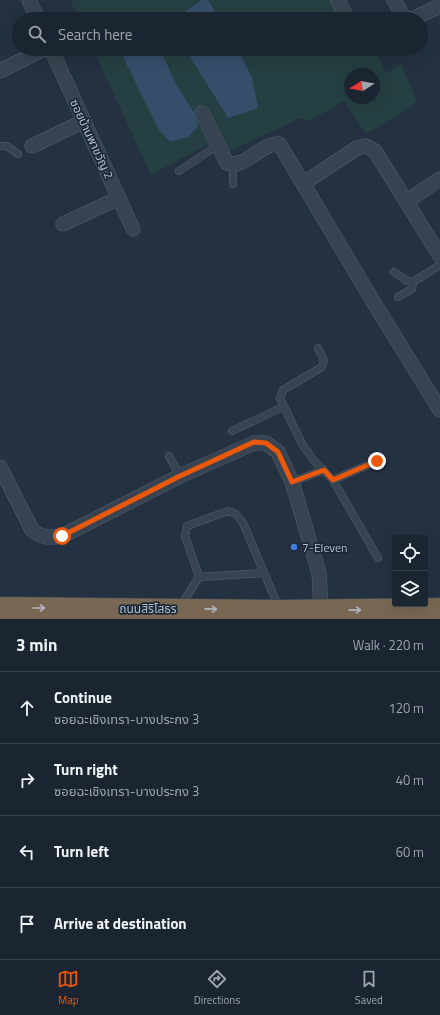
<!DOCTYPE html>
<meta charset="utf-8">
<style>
:root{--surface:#1a2531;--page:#232d39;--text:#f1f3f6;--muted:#9fa5ab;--line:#38424d;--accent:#ea580c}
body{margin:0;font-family:"Titillium Web","Noto Sans Thai",sans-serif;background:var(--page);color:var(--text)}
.controls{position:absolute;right:12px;bottom:12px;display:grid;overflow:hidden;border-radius:4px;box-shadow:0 4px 16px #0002}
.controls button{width:36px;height:36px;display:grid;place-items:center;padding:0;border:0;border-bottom:1px solid var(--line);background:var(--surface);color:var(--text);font:20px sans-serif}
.compass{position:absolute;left:344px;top:68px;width:36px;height:36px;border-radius:50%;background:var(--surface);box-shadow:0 4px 16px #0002;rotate:259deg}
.stop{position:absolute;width:12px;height:12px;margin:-9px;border:3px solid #ea580c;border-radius:50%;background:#fff}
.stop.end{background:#ea580c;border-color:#fff;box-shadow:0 1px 4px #0008}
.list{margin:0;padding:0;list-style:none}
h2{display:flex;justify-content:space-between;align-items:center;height:52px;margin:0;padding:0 16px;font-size:17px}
h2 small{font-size:13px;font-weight:400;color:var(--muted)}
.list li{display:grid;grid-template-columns:26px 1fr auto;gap:12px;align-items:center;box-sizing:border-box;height:72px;padding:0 16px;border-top:1px solid var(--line)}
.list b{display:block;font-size:15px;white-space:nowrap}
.list p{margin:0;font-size:13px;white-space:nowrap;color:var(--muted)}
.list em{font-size:13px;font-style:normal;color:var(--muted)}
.icon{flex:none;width:22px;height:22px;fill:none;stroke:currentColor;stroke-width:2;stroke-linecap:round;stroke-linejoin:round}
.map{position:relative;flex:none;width:440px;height:619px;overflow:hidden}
.search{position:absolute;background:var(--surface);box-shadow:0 4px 16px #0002;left:12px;right:12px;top:12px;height:44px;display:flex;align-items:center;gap:10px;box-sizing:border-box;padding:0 14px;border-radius:22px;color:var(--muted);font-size:15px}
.sheet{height:340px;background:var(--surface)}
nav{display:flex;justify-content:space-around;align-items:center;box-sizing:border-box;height:56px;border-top:1px solid var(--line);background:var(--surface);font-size:11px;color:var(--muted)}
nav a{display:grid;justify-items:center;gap:2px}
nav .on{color:var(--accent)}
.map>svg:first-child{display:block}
.green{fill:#254042;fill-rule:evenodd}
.water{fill:#354e6a}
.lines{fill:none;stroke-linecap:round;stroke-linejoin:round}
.lane-casing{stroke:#55616f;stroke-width:8}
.street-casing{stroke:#55616f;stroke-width:15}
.highway-casing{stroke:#424e5c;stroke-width:23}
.lane{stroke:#374351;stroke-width:7}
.street{stroke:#374351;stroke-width:14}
.highway{stroke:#786853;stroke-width:22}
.oneway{stroke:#aeb5c0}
.route{stroke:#ea580c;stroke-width:5}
.shop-dot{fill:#3f7fe0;stroke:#1c2836;stroke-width:1.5}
.labels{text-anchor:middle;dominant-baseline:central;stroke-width:3.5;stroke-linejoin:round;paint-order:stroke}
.street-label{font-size:12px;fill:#b4becc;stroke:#1c2836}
.poi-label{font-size:12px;fill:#b4becc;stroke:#1c2836;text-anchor:start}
</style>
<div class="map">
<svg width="440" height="619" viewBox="0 0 440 619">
<rect width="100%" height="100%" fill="#233141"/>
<path class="green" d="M70,0H202L174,19H79Z
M208,0H333L343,19H220Z
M93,49H124L125,59L159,130L170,142L188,137L198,127L196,115L177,86L160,49H185L228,118L252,77L238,49H374L386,73L401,64L417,101L406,110L366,134L344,101L309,121L301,118L229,151L214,141L151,175ZM350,74H374V98H350Z"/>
<path class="water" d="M202,0H208L220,19H174Z
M124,49H160L177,86L196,115L198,127L188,137L170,142L159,130L124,59Z
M185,49H238L252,77L258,108L228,118Z"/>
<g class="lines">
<defs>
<path id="lane" d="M0,146H7L18,154
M179,171L218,145
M233,184V164
M394,272L407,281L413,282L440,265
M398,297L412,289L413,282
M318,348L324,360L322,367L283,390L280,398L302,444L314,461L333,480L378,558
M232,431L283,407
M169,456L180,476
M333,480L377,461
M292,482L324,470
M199,577L264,573
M180,607L199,577L185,536L187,526L228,511L236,514L243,523L279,608"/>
<path id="street" d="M29,0L38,19
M338,0L347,19
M394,0L405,19
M412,19L440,6
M51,49L133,229
M0,71L44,49
M202,113L227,163C246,169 260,143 279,144L283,150L374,303L440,410
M32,146L84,121
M304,183L357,148L366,146L375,151L440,256
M407,201L440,179
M63,224L119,198
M0,467L32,530C42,538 49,538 62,536L180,476L254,443H266L278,452L292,482L319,573L321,611"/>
<path id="highway" d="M0,608L280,611L440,609"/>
</defs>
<use href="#lane" class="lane-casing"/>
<use href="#street" class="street-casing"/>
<use href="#highway" class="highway-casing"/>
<use href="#lane" class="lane"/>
<use href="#street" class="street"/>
<use href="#highway" class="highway"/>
</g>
<defs><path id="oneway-shaft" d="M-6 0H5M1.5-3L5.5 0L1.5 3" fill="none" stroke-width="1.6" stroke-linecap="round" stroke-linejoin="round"/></defs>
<g class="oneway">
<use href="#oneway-shaft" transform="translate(39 608)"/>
<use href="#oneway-shaft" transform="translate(211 609) rotate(1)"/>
<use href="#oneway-shaft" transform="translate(355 610) rotate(-1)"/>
</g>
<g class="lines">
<path class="route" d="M62,536L180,476L254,442L266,443L278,452L292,482L324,470L333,480L377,461"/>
</g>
<circle class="shop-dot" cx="294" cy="547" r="4"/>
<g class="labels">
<g class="street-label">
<text transform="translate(92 139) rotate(65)">ซอยบ้านพาขวัญ 2</text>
<text x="148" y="608">ถนนสิริโสธร</text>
</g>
<g class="poi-label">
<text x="302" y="547">7-Eleven</text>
</g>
</g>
</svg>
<div class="controls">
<button><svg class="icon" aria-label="locate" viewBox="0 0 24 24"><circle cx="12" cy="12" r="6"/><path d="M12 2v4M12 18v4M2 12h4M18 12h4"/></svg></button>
<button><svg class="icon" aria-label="layers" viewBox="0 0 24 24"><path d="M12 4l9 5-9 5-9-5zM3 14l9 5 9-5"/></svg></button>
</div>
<svg class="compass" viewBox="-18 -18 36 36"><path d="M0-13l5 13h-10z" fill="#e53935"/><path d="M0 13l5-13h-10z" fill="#9fa5ab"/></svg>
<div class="stop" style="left:62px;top:536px"></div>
<div class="stop end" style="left:377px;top:461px"></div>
<div class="search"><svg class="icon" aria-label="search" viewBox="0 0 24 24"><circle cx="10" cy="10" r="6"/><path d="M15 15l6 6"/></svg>Search here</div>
</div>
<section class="sheet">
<h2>3 min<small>Walk · 220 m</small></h2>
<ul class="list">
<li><svg class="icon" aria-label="ahead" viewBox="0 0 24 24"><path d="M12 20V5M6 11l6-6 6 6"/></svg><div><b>Continue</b><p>ซอยฉะเชิงเทรา-บางประกง 3</p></div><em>120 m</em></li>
<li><svg class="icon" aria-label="right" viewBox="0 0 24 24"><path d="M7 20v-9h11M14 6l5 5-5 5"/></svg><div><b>Turn right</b><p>ซอยฉะเชิงเทรา-บางประกง 3</p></div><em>40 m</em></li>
<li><svg class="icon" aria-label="left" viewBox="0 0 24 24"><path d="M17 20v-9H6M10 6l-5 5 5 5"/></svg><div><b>Turn left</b></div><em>60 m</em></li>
<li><svg class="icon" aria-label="arrive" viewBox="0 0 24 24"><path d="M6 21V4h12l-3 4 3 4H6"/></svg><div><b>Arrive at destination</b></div></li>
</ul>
</section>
<nav>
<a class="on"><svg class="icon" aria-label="map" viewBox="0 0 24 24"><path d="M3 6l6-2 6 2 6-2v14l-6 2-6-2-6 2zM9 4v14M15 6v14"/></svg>Map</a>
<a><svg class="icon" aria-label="directions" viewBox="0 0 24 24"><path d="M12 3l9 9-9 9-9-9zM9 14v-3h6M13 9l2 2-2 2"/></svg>Directions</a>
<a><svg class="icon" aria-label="saved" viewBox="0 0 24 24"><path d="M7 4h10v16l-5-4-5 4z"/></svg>Saved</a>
</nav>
